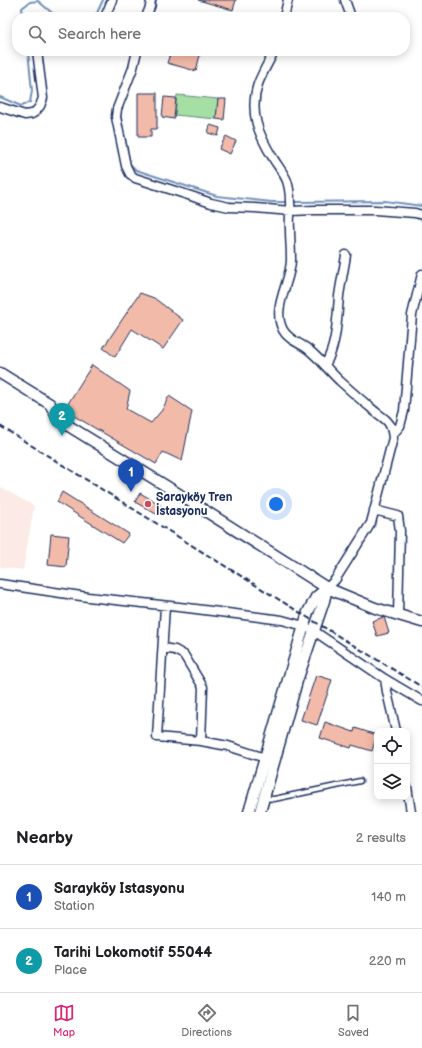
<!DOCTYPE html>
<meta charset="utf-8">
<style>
:root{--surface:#fff;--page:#f2f2f2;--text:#202124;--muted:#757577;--line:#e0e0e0;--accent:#db2777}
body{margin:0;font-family:"Balsamiq Sans",sans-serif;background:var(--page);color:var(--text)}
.controls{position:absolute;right:12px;bottom:12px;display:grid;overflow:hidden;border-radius:8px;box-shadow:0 2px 10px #0003}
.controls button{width:36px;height:36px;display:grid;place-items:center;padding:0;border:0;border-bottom:1px solid var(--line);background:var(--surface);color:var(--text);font:20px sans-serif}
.you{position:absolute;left:276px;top:504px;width:14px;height:14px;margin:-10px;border:3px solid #fff;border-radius:50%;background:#1a73e8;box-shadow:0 0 0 6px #1a73e833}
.badge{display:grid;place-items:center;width:26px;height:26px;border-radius:50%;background:var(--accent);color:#fff;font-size:13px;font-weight:700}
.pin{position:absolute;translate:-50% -33px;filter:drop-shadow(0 1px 2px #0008)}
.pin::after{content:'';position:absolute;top:21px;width:14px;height:12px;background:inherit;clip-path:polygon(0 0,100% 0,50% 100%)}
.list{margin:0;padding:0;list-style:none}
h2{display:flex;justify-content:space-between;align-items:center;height:52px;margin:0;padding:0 16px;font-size:17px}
h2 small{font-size:13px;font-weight:400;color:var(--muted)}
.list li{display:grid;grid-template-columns:26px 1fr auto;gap:12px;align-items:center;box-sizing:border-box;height:64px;padding:0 16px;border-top:1px solid var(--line)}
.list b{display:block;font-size:15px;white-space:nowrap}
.list p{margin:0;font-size:13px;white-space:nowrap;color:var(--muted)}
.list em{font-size:13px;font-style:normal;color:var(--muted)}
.icon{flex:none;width:22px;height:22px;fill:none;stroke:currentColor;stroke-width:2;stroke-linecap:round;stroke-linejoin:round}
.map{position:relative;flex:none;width:422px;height:812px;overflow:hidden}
.search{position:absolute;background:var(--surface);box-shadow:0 2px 10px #0003;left:12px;right:12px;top:12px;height:44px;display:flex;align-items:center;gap:10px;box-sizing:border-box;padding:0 14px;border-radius:16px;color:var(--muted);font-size:15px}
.sheet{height:180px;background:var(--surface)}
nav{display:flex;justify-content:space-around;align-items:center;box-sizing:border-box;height:56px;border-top:1px solid var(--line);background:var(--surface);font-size:11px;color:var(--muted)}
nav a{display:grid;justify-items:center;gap:2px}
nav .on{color:var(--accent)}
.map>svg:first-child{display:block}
.built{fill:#fbeae5}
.green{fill:#a6dfa4;stroke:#608781}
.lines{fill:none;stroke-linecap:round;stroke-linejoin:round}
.stream{stroke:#7391ba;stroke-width:2}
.building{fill:#f2baa8;stroke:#1b2f5e}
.service-casing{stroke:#1b2f5e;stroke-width:7}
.minor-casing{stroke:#1b2f5e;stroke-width:11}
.tertiary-casing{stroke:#1b2f5e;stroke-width:13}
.service{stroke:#fff;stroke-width:4}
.minor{stroke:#fff;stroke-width:8}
.tertiary{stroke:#fff;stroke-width:10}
.rail{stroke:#1b2f5e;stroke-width:2;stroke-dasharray:6 3;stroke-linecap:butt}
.poi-dot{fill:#d1495b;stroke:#fff;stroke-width:1.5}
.labels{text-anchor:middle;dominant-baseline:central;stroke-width:4;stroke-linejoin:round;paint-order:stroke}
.poi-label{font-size:12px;font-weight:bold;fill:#1b2f5e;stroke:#fff;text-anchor:start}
</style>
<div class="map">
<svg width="422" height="812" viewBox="0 0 422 812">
<rect width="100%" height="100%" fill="#fff"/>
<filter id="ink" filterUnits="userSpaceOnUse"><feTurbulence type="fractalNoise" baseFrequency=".025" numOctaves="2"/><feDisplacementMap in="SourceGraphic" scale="8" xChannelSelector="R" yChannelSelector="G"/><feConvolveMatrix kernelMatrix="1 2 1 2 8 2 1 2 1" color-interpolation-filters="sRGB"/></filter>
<g filter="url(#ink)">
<path class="built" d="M0,487L34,506L23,570L0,567Z"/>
<path class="green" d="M177,95L218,99L216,119L175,115Z"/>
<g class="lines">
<path class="stream" d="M23,17L22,8L30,2L38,1L57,17
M95,17L103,0
M151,17L155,7L156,0
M0,97L21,106L30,102L32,91L28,51
M120,113L130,164L136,170L217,196L272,202H289
M293,202L385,201L422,206"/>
</g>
<path class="building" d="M198,0H236L233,10Z
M171,51H201L196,71L167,63Z
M138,93H157V129H151V137H138Z
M164,97L176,98L174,119L162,117Z
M218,99H226L224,120L216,119Z
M210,125L220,128L218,136L208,133Z
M226,136L236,141L230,154L219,149Z
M140,293L154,298L183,320L163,349L132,329L115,357L103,348Z
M92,365L130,391L126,409L151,423L162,410L169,396L192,411L182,461L163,452L156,464L64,410Z
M62,492L129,534L122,543L57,502Z
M140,493L161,505L156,514L135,502Z
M51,534L69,536L66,567L48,565Z
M384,617L389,633L377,636L372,621Z
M316,675L332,680L317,725L301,720Z
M325,722L354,732L355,728L377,735L372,751L352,745L351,748L320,738Z"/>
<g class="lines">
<defs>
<path id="service" d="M264,798L274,799L360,781"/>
<path id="minor" d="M345,0L351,17
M105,17L112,0
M146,17L150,7L151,0
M284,17L288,0
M137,51L133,68L117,109L116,117L126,166L130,174L135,178L191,196L211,203L229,207L255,208L291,211L315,210H375L415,213L422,215
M274,51C269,62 262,73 258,84C249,112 258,134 273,158C277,165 284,173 287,181C289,187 290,196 290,202C291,211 289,220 290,229C290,239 291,249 291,260C291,282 271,308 283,330C289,341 301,343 309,350C321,360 330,372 341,382C351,391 361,400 371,408C376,413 382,416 387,421C392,426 392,431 393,438L371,523L335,580L327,588
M0,107L25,115L32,114L35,112L40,106L43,98L37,51
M325,365C337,345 337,319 339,296C341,282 344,269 346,255
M393,434L400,426L404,411L412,315L422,274
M374,510L398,516L400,531L398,615
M0,584L88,597L188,608L282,620L304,626L314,631L385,679L422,701
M165,606L157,737L201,741L228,746L265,758
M163,648L175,650L184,655L203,687L201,741
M385,679L387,692L396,731
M407,787L411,812"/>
<path id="tertiary" d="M0,373L50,404L59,420L166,486L327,588L375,608L422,622
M249,812L308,612L316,597L327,588
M260,812L297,681L324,601L327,588"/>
</defs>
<use href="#service" class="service-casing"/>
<use href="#minor" class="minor-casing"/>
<use href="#tertiary" class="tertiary-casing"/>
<use href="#service" class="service"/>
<use href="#minor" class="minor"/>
<use href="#tertiary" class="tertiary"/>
<path class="rail" d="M0,426L307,617L422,687"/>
</g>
</g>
<circle class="poi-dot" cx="148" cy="504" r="4"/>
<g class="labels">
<g class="poi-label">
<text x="156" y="497">Sarayköy Tren<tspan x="156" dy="14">İstasyonu</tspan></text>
</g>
</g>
</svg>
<div class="controls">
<button><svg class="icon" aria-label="locate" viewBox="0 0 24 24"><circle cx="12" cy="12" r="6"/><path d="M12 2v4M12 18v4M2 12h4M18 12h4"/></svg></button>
<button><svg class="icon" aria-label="layers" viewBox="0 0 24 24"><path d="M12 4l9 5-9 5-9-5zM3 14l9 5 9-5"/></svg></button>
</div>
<div class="you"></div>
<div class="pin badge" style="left:131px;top:492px;background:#1a4fb4">1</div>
<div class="pin badge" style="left:62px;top:436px;background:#0f9aa8">2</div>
<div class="search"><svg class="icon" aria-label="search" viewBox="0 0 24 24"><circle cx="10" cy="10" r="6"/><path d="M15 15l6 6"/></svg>Search here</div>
</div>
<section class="sheet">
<h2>Nearby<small>2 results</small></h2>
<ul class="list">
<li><span class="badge" style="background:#1a4fb4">1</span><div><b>Sarayköy Istasyonu</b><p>Station</p></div><em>140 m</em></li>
<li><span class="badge" style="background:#0f9aa8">2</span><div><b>Tarihi Lokomotif 55044</b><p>Place</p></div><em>220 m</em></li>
</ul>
</section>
<nav>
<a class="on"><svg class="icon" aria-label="map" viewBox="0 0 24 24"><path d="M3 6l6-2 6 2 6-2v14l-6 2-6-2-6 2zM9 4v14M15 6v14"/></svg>Map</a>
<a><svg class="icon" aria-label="directions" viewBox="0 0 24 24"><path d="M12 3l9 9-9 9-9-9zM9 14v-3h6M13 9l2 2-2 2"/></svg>Directions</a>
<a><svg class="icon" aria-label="saved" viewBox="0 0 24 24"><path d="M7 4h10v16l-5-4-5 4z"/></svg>Saved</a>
</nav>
